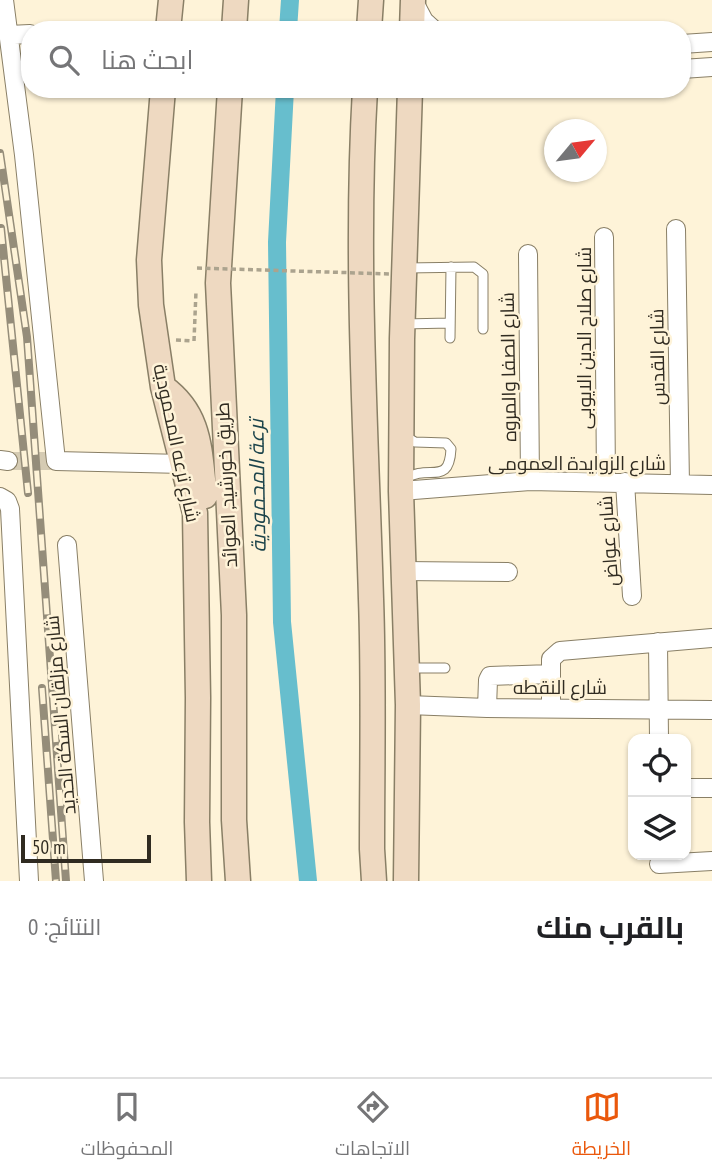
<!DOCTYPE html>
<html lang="ar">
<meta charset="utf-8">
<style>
:root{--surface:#fff;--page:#f2f2f2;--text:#202124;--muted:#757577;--line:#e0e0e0;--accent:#ea580c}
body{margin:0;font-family:"PT Sans Narrow",Cairo,sans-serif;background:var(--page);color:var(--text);direction:rtl}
.controls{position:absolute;right:21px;bottom:21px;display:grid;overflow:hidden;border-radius:14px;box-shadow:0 2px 5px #0004}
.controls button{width:63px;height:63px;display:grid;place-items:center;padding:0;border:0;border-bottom:2px solid var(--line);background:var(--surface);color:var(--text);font:35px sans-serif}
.compass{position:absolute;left:544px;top:119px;width:63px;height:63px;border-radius:50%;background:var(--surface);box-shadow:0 2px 5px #0004;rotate:61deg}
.scale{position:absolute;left:21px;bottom:18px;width:130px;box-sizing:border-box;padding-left:7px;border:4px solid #302b21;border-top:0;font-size:19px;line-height:24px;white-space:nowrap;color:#302b21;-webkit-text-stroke:5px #fef3d8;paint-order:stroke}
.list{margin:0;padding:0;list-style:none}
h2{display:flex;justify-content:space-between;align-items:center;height:91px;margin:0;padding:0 28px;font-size:30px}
h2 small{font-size:23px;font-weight:400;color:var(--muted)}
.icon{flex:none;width:38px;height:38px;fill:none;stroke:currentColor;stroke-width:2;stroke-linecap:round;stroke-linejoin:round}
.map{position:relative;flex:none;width:712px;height:881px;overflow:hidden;direction:ltr}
.search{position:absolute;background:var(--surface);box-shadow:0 2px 5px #0004;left:21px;right:21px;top:21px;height:77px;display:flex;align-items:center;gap:18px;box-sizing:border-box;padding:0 24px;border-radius:28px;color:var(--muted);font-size:26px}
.sheet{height:196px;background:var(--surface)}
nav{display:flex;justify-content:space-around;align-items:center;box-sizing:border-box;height:98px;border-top:2px solid var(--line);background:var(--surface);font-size:19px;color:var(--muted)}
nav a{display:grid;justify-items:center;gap:4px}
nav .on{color:var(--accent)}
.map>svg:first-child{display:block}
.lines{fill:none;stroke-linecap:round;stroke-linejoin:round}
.canal{stroke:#67becd;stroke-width:18}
.street-tunnel{stroke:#d5cbb3;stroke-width:18;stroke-dasharray:18 9;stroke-linecap:butt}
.lane-casing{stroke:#897f66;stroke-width:11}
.street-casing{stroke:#897f66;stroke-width:20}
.secondary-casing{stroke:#897f66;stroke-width:27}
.path{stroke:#aba38e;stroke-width:3.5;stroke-dasharray:5 3.5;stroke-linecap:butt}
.lane{stroke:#fff;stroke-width:9}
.street{stroke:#fff;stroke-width:18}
.secondary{stroke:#eed9c1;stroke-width:24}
.rail-casing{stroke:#958d7a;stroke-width:8}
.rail{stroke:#fef3d8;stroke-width:5;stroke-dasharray:16;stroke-linecap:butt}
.path-bridge{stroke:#aba38e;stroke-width:3.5;stroke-dasharray:5 3.5;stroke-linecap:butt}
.labels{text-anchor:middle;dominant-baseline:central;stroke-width:5;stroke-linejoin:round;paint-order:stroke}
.street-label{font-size:19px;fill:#302b21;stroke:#fef3d8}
.water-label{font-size:21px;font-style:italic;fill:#1c444b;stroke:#fef3d8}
</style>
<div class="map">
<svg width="712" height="881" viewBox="0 0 712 881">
<rect width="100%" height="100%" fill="#fef3d8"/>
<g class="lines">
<path class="canal" d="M288,30L290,0
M285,89L277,242L282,622L308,881"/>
<path class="street-tunnel" d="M8,461H56"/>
<defs>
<path id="lane" d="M406,268L474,267L483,274V329
M403,324L450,323
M450,338L451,267
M405,479C429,463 449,487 451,449L446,443L415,442L405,436
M408,668H445"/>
<path id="street" d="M4,0L24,155L56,461L183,464
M414,2L424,21L434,30
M9,35L30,34
M682,44L712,42
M682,69L712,67
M676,229L680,484
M604,237L606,482
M528,254L530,481
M0,460L8,461
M625,482L632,596
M401,491L530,481L712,485
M0,497L7,501L10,509L29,881
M67,545L94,881
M402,571L508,572
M658,642L659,739
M408,705L487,708L712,710
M487,708L488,680L490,676L551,674
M551,708V659L560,651L712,638
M686,788H712
M659,864L712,861"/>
<path id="secondary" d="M168,30L171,0
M234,30L236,0
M369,30L371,0
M412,30L413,0
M163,89L149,260L151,305L163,387L195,513L198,698L197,822L199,881
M230,89L218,283L234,615V820L238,881
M365,89C355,259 366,429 371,599C374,682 372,766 372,849L374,881
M163,387C202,415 199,452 205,496
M406,881L408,705L401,491L402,339L410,89"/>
</defs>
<use href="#lane" class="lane-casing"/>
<use href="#street" class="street-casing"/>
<use href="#secondary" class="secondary-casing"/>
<path class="path" d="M176,340L193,341
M194,341L196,291"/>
<use href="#lane" class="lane"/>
<use href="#street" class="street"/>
<use href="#secondary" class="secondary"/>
<defs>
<path id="rail" d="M0,153L27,337L66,881
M1,228L28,493
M42,688L56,881"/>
</defs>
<use href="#rail" class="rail-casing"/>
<use href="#rail" class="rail"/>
<path class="path-bridge" d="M197,268L391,274"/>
</g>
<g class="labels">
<g class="street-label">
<text transform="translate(584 338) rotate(-90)">شارع صلاح الدين الايوبى</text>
<text transform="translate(657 357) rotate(-91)">شارع القدس</text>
<text transform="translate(508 367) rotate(-91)">شارع الصفا والمروه</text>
<text transform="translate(177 443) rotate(78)">شارع ترعه المحمودية</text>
<text x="577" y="463">شارع الزوايدة العمومى</text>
<text transform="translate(226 485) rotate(-93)">طريق خورشيد, العوائد</text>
<text transform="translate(608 541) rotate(-94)">شارع عواض</text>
<text x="560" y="687">شارع النقطه</text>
<text transform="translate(60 715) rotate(-95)">شارع مزلقان السكة الحديد</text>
</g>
<g class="water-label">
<text transform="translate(257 486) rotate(-91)">ترعة المحمودية</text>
</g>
</g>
</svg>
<div class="controls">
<button><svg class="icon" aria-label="locate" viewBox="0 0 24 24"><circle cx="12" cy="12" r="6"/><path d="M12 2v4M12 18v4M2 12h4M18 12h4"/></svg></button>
<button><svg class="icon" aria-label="layers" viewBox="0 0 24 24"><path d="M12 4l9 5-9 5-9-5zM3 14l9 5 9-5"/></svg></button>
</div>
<svg class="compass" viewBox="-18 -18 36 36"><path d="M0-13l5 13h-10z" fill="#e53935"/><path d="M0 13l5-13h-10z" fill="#757577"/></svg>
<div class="scale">50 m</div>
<div class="search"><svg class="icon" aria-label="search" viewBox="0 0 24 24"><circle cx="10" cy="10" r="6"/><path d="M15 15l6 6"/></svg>ابحث هنا</div>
</div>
<section class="sheet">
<h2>بالقرب منك<small>النتائج: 0</small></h2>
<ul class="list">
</ul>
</section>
<nav>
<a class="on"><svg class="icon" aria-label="map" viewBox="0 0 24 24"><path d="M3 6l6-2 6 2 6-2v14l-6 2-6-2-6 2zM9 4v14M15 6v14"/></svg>الخريطة</a>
<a><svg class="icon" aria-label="directions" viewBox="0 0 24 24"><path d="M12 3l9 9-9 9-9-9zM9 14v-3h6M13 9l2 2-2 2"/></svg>الاتجاهات</a>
<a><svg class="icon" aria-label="saved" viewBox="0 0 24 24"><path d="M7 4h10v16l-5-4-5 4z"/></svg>المحفوظات</a>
</nav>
